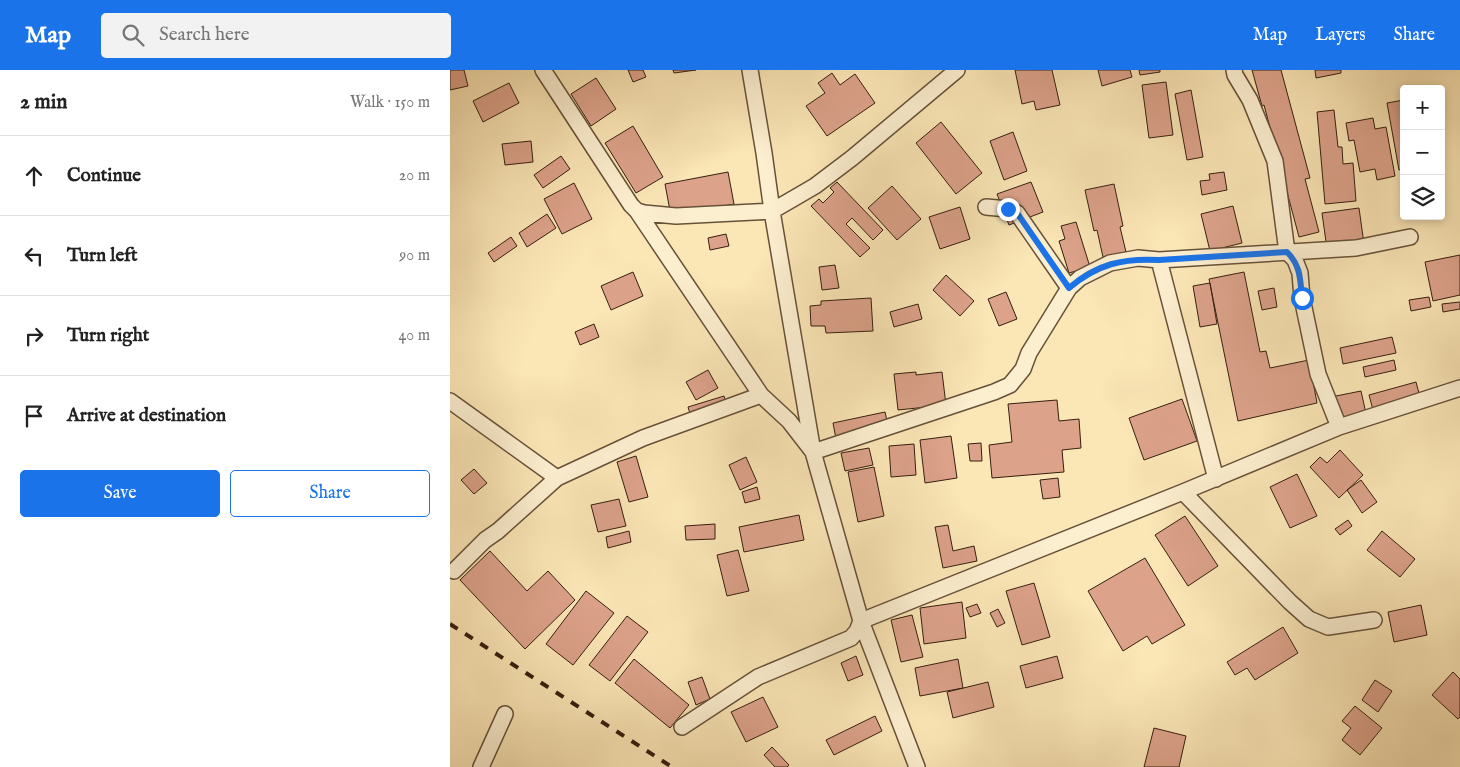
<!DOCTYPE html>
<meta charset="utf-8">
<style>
:root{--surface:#fff;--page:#f2f2f2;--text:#222;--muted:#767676;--line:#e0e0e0;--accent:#1a73e8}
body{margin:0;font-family:"IM FELL English",serif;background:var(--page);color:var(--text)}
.controls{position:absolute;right:15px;top:15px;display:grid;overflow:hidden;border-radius:5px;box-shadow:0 2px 8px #0003}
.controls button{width:45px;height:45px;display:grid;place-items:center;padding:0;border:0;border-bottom:1px solid var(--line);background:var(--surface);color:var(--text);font:25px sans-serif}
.stop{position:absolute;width:15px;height:15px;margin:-11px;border:4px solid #1a73e8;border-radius:50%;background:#fff}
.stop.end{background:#1a73e8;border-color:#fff;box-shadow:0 1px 5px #0008}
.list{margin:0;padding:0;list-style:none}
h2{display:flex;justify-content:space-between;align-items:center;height:65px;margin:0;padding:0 20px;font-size:21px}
h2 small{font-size:16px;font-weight:400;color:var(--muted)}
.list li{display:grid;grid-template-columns:32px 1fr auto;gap:15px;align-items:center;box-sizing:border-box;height:80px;padding:0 20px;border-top:1px solid var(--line)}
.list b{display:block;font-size:19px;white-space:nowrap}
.list em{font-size:16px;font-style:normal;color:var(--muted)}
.actions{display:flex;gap:10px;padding:15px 20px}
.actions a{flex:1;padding:11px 0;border:1px solid var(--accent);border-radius:5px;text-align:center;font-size:18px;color:var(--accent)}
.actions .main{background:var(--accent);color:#fff}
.icon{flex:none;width:28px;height:28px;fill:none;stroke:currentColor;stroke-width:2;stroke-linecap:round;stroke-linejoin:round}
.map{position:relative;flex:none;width:1010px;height:697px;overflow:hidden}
header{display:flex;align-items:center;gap:30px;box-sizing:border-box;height:70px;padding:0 25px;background:var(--accent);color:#fff}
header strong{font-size:24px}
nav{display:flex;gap:28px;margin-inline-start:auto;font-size:18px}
.search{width:350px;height:45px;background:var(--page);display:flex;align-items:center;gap:12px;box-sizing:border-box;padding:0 18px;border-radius:5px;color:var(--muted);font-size:19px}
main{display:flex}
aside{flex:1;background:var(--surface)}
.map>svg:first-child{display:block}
.building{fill:#dca28a;stroke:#361f0f}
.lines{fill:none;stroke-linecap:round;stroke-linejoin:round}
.street-casing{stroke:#675139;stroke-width:18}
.street{stroke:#fcefd0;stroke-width:15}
.rail{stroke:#361f0f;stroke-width:4;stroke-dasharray:9 9;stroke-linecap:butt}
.route{stroke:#1a73e8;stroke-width:6}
</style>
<header>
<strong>Map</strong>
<div class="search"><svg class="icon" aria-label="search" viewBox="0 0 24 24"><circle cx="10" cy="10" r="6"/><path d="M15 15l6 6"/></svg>Search here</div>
<nav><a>Map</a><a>Layers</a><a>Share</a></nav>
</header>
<main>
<aside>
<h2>2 min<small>Walk · 150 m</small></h2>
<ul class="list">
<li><svg class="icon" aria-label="ahead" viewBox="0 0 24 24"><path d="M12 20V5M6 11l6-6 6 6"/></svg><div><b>Continue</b></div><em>20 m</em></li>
<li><svg class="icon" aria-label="left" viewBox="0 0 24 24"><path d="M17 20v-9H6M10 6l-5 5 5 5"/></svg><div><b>Turn left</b></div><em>90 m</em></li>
<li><svg class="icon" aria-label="right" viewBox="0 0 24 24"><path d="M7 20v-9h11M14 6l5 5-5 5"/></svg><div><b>Turn right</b></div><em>40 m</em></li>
<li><svg class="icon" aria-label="arrive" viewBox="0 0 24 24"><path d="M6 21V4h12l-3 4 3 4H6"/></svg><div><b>Arrive at destination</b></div></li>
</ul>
<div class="actions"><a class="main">Save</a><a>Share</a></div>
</aside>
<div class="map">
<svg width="1010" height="697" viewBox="0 0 1010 697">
<rect width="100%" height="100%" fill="#fbe6b6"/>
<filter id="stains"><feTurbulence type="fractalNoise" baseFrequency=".004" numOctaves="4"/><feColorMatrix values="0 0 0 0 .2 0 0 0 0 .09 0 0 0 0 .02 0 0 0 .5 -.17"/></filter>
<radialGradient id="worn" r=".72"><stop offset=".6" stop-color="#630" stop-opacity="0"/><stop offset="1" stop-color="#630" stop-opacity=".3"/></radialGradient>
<path class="building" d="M0,0H14L18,16L0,20Z
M178,0H193L196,7L183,12Z
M223,0H246L224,3Z
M565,0H602L610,35L586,40L584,31L572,34Z
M648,0H680L682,7L652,16Z
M689,0H710V2L690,5Z
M802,0H831L860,108L855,109L869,162L849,167L814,35L812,36Z
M865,0H891V3L866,8Z
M382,3L390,15L405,4L425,33L377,66L356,36L375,23L368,13Z
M146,8L166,39L141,56L121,24Z
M716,12L723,65L699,68L692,15Z
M59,13L69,33L33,52L23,31Z
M741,20L753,87L737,90L725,24Z
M954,30V99L949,100L937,33Z
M884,40L888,77H892L893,94L903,93L906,131L875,134L867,42Z
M923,48L925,59L936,57L945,106L927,110L925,99L910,102L904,70L899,71L896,53Z
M491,52L532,103L506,124L466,73Z
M183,56L213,107L186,123L155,73Z
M563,62L577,101L554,110L540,71Z
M81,71L83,92L55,95L52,74Z
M111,86L120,99L93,118L84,105Z
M278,102L284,134L221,146L215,114Z
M774,102L777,120L752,125L750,111L760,110L759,104Z
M387,112L433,160L423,170L402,148L396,154L420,178L410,187L361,136L369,129L373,133L384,122L380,118Z
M581,112L593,142L559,155L547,124Z
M124,113L142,149L112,164L94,129Z
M664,114L673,156L670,157L676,182L653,187L647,160L644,161L635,120Z
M442,116L471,149L447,170L418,138Z
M783,136L792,173L760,181L751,144Z
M510,137L520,169L490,179L479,147Z
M909,138L914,174L877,179L872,143Z
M97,144L106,158L77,177L69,163Z
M626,152L640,197L619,203L609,171L615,169L611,156Z
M276,164L279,176L260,180L258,168Z
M61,167L67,176L44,192L38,183Z
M1010,185V225L983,231L975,192Z
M385,195L389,218L372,220L369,197Z
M183,202L193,226L161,240L151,216Z
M794,202L810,282L816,281L820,298L859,290L867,333L788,351L759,209Z
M496,205L524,231L510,246L483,220Z
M760,213L767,254L750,257L743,216Z
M824,218L827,237L812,240L808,221Z
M556,222L567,249L549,256L538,229Z
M979,227L981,237L961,241L959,230Z
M421,228L423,261L376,263L375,256H361L360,236L371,235V231Z
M1010,232V239L993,242L992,234Z
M468,234L472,249L444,257L440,242Z
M144,254L149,267L130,275L125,262Z
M942,267L946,283L893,294L890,278Z
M944,290L946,300L915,307L913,297Z
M258,300L268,318L246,330L236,312Z
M466,302V305L492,302L496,335L448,340L444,304Z
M966,312L970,327L923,340L919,325Z
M911,321L917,348L886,354L881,327Z
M274,326L278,339L242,350L238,337Z
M732,329L747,371L694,390L679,348Z
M607,330L609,351L629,349L631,378L612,380L614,402L542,408L539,375L562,372L558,334Z
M435,342L440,364L387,374L383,353Z
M501,366L507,408L475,413L470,370Z
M531,373L532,391H520L518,374Z
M464,374L466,405L441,407L439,376Z
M419,378L423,395L395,401L391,383Z
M890,380L913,405L889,428L860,397L870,387L877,393Z
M186,386L198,427L179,432L167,392Z
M296,387L307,412L290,420L279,395Z
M424,397L434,446L408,452L398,402Z
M24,399L37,413L24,424L11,410Z
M847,404L867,446L840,458L820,417Z
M608,408L610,427L593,429L590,410Z
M911,410L927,432L912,443L897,420Z
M307,417L310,429L295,433L292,422Z
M169,429L176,456L148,462L141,435Z
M349,445L354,470L294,482L289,457Z
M735,446L768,496L738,516L705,465Z
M898,450L902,456L890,465L885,459Z
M265,454V469L236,470L235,456Z
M498,455L503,481L524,476L527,491L493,498L485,457Z
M179,461L181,472L158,478L156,467Z
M932,461L965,489L950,507L917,480Z
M288,480L299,521L277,526L267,485Z
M40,481L77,521L98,501L125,530L75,579L10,510Z
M695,488L735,555L702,574L697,566L673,581L638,521Z
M584,513L600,567L572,575L556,521Z
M136,521L164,543L123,595L96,574Z
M512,532L516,568L474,574L470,538Z
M527,534L531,543L520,547L516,538Z
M971,535L977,565L944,572L938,542Z
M548,539L555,553L547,557L540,543Z
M462,545L473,587L451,592L441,550Z
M177,546L198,562L160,611L139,595Z
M833,557L848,583L805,610L797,598L785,605L777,592Z
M406,586L413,605L398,611L391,593Z
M607,586L613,608L576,618L570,596Z
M184,589L239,635L220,658L165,613Z
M508,589L513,618L470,626L465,598Z
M1003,602L1010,609V647L1008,649L982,625Z
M252,607L260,629L246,635L238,612Z
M925,610L942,621L928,642L912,630Z
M538,612L544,637L503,648L497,622Z
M313,627L328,657L296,672L281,642Z
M905,636L932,658L910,685L892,670L901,658L892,651Z
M425,646L432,661L384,685L376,670Z
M704,658L736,666L729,697H694Z
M322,677L339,695L337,697H325L314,685Z"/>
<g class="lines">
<defs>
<path id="street" d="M93,0L181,135L187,141L194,143L226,146L322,141L365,116L402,88L507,0
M300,0L314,83L322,141L363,382L411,551L467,697
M536,137L558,139L567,143L619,218
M187,141L311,325L339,351L363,382L544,322L560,315L573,299L579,283L619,218L630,208L660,193L688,188L709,190L906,178L960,167
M709,190L766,409
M0,331L107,408
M889,357L1010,318
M733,422L840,532L859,549L878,557L924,550
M4,501L35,470L48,461L107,408L193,368L311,325
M232,657L308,607L401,568L407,561L411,551L733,422L889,357L868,304L852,228L850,203L845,190L837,182L825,91L800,30L785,5L784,0
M31,697L55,644"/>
</defs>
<use href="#street" class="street-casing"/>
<use href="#street" class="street"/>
<path class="rail" d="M0,554L222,697"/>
</g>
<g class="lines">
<path class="route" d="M558,139L567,143L619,218C647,194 673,188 709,190L837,182C851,196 850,209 852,228"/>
</g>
<rect width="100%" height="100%" filter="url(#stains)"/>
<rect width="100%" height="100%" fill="url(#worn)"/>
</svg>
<div class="controls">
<button>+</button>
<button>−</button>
<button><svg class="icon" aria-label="layers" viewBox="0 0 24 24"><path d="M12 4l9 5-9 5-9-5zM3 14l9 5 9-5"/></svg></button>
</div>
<div class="stop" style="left:852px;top:228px"></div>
<div class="stop end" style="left:558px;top:139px"></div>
</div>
</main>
